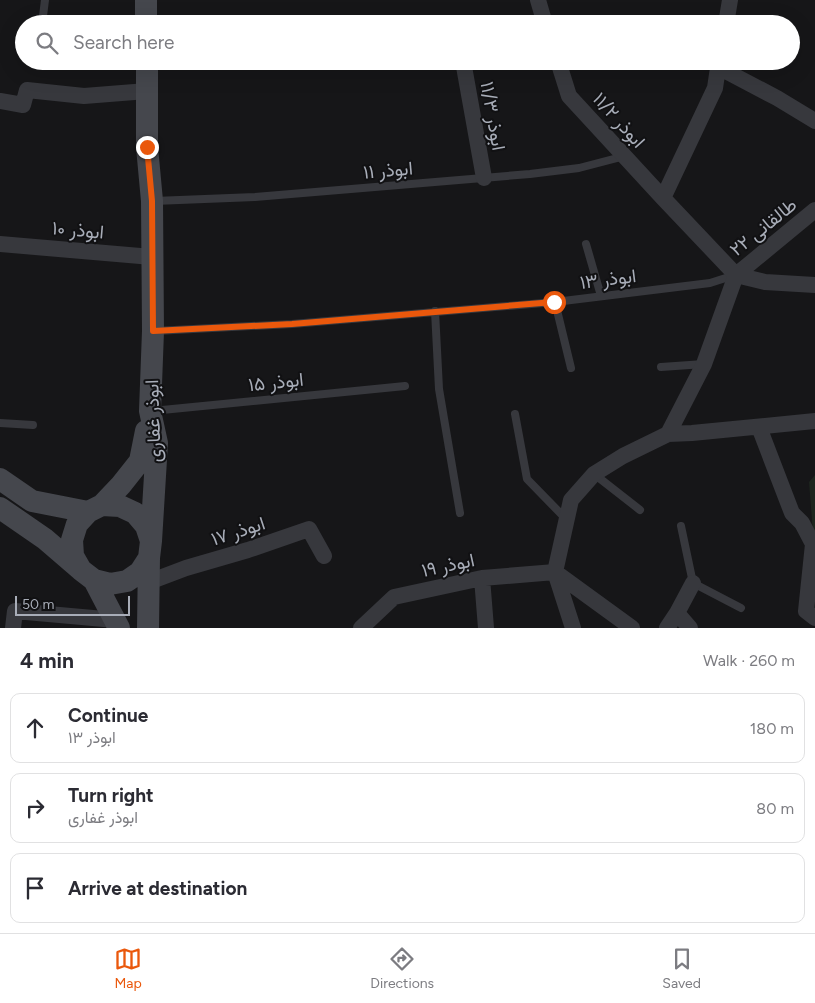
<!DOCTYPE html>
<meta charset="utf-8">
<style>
:root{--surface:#fff;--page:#f2f2f3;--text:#2b2b33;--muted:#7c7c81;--line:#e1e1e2;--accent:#ea580c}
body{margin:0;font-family:Figtree,Vazirmatn,sans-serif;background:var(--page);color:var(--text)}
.scale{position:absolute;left:15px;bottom:12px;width:115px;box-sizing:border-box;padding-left:5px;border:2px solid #a8adb8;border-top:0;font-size:14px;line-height:18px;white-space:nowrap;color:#a8adb8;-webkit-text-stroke:4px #111113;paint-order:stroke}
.stop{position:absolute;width:15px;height:15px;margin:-11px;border:4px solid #ea580c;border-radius:50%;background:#fff}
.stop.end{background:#ea580c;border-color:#fff;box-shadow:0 1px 5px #0008}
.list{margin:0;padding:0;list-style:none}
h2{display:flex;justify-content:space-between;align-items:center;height:65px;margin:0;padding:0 20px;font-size:21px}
h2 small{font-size:16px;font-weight:400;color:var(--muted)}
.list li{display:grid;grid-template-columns:32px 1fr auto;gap:15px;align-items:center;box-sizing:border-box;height:70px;margin:0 10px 10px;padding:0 10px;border:1px solid var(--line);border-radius:10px}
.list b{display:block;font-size:19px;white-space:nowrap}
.list p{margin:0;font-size:16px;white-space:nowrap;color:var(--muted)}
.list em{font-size:16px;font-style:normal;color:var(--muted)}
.icon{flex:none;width:28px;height:28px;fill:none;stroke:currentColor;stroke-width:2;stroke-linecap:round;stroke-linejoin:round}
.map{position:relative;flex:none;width:815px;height:628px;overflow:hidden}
.search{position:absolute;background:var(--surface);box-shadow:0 5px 20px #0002;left:15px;right:15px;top:15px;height:55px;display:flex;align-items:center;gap:12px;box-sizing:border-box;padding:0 18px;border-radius:28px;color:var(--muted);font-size:19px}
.sheet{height:305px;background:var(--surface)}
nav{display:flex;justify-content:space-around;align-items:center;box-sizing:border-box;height:70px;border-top:1px solid var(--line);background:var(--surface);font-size:14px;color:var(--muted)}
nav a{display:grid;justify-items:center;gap:2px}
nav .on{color:var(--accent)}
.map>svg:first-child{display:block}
.green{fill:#1e261f}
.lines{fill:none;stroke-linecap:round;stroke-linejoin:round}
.service{stroke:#37383d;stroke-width:8}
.minor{stroke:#37383d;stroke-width:16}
.secondary{stroke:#45474d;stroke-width:22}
.route{stroke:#ea580c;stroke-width:6}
.labels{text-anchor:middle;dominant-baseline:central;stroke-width:4;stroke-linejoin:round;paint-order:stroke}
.street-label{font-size:19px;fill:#a8adb8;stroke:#111113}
</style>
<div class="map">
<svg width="815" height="628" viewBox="0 0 815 628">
<rect width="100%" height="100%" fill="#161618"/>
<path class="green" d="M815,475V548L813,533L809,482Z"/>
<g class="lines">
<path class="service" d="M42,24L45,0
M154,201L255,197L530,174L579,168L625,156
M586,244L601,296
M555,302L571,368
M435,311L439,389L460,513
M155,331L292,324L555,302L710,283L735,275
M661,367L704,364
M152,411L405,386
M515,414L527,479L566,519
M0,423L33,425
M594,474L640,510
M681,526L693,583L741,608"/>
<path class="minor" d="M538,0L545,24
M726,24L730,0
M463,61L484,178
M558,61L569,96L663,198L736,275L765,282L815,285
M718,67L777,98L815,121
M0,101L23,105L27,90L84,96L147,91
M663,198L715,88L719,61
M0,244L152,257
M759,427L792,513L802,523L813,544L806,611L815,618
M668,434L704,364L736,275L815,210
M555,572L632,628
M482,578L486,628
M149,582L186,568L248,550L309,529L324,556
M677,613L690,628
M13,628L15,611L115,620
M361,628L394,597L482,578L555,572
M573,628L555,572L571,500L594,474L623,456L668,434L692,433L815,421
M667,628L677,613L693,583"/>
<path class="secondary" d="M146,0V24
M147,61V147L152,201L153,331L150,411L157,443L151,541
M0,479L32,501L88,512
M102,505L121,485L140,461L146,431
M0,508L45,539L81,570L94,580L110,584L127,581L140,572L149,558L151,541L146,526L135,513L120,506L102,505L88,512L77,524L72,540L73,556L81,570
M94,580L119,628
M148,628L149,558"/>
</g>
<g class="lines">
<path class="route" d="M147,147L152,201L153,331L292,324L554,302"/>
</g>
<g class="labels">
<g class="street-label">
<text transform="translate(493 116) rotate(80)">ابوذر ۱۱/۳</text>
<text transform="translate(619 120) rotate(48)">ابوذر ۱۱/۲</text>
<text transform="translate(388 170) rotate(-5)">ابوذر ۱۱</text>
<text transform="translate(763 227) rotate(-39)">طالقانی ۲۲</text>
<text transform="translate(78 230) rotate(5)">ابوذر ۱۰</text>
<text transform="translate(608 279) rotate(-7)">ابوذر ۱۳</text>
<text transform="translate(276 382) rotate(-6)">ابوذر ۱۵</text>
<text transform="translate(153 421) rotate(-92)">ابوذر غفاری</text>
<text transform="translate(238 531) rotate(-18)">ابوذر ۱۷</text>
<text transform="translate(448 565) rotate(-12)">ابوذر ۱۹</text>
</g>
</g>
</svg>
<div class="scale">50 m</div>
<div class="stop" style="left:554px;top:302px"></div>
<div class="stop end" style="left:147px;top:147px"></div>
<div class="search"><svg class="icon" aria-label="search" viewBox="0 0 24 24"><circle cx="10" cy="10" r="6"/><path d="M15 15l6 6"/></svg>Search here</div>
</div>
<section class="sheet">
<h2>4 min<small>Walk · 260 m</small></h2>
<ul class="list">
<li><svg class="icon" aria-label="ahead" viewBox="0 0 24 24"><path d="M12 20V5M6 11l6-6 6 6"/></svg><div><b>Continue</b><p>ابوذر ۱۳</p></div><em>180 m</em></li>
<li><svg class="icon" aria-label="right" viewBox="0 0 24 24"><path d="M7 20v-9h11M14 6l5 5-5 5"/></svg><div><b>Turn right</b><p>ابوذر غفاری</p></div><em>80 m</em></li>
<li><svg class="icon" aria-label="arrive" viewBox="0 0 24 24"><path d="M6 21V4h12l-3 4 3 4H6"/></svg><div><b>Arrive at destination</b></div></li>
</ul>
</section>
<nav>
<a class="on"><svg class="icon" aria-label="map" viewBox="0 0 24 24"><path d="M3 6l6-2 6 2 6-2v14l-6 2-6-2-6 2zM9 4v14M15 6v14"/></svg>Map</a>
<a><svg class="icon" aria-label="directions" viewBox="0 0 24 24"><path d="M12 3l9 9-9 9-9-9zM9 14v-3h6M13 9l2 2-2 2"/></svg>Directions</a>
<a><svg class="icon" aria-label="saved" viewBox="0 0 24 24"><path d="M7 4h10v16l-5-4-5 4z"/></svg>Saved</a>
</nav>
